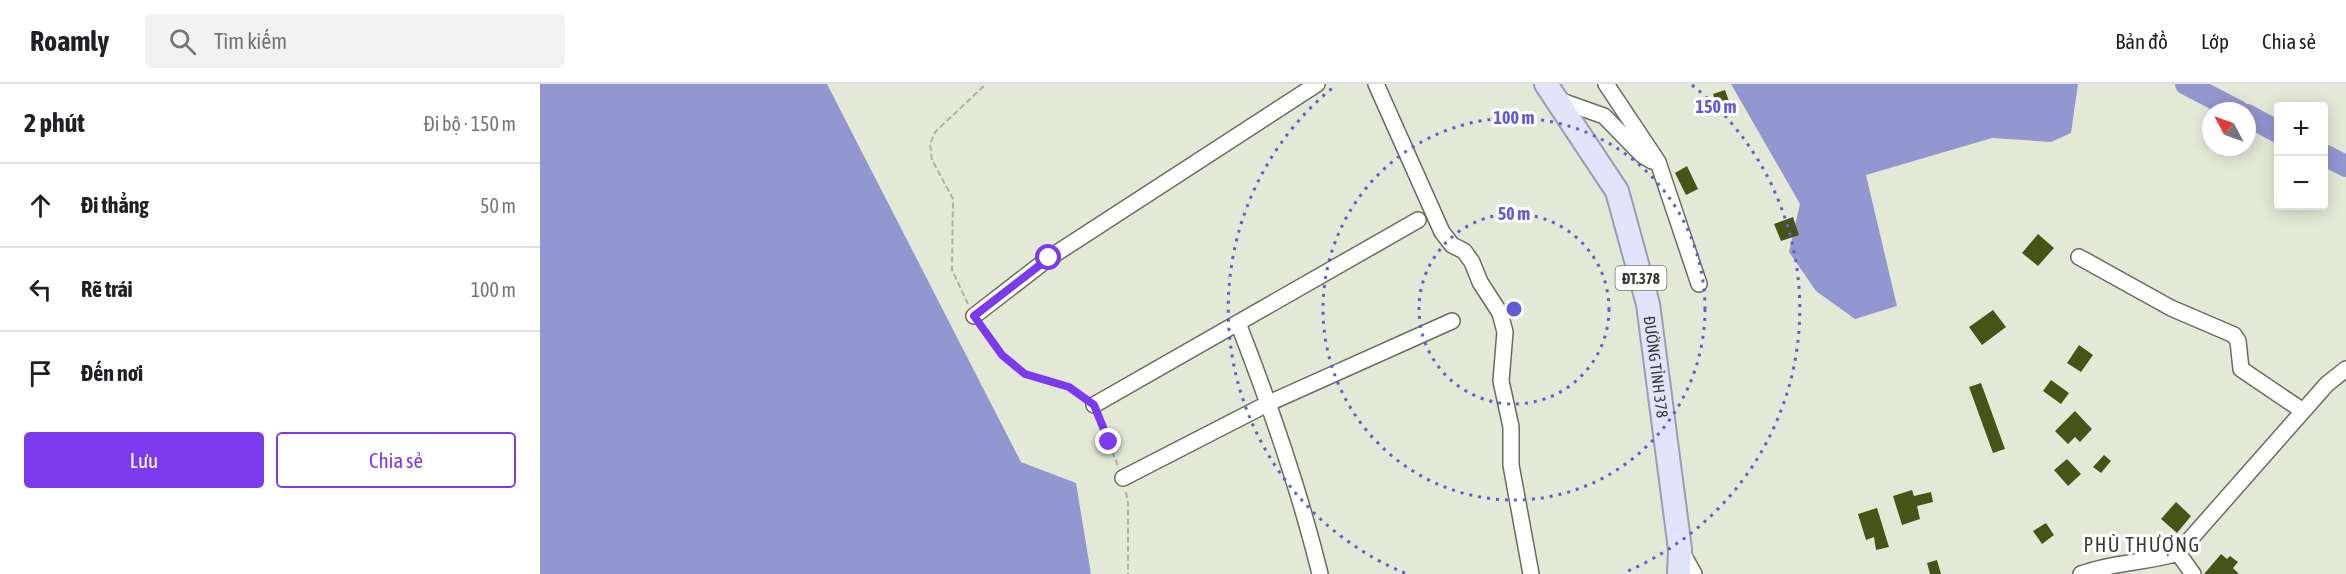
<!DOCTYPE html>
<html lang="vi">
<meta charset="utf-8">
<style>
:root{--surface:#fff;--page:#f2f2f2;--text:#202124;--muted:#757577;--line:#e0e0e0;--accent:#7c3aed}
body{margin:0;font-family:"Asap Condensed",sans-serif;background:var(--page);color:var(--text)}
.controls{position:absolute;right:18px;top:18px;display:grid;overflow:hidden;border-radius:6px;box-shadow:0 3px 15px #0003}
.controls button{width:54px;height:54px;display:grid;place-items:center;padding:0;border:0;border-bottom:2px solid var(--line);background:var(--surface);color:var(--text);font:30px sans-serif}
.compass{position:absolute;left:1662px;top:18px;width:54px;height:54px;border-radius:50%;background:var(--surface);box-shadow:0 3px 15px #0003;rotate:311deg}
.stop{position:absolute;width:18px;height:18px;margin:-14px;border:4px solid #7c3aed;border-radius:50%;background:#fff}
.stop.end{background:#7c3aed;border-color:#fff;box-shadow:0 2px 6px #0008}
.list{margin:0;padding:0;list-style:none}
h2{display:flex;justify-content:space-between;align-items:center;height:78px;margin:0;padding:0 24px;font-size:26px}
h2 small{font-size:20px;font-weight:400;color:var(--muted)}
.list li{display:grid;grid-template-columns:39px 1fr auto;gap:18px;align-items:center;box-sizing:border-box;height:84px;padding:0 24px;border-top:2px solid var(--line)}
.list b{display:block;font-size:22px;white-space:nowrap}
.list em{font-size:20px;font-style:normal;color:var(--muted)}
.actions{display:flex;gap:12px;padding:18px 24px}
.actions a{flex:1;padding:14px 0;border:2px solid var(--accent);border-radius:6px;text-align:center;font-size:21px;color:var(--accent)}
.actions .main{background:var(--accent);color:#fff}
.icon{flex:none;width:33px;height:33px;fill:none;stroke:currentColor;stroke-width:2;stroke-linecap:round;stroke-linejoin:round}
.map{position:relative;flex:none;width:1806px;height:490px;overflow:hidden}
header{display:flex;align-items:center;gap:36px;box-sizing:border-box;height:84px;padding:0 30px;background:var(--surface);border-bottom:2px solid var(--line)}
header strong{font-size:28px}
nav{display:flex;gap:33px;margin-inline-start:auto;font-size:21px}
.search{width:420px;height:54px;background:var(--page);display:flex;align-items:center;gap:15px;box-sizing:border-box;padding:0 21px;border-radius:6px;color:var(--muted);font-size:22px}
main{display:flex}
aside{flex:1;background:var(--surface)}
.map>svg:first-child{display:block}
.water{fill:#9397d0}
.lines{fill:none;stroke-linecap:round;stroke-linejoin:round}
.river{stroke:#9397d0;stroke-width:22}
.building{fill:#485318}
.minor-casing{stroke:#686d5d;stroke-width:18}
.primary-casing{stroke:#9a9db3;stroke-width:26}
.path{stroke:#adb2a3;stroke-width:2;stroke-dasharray:6 3;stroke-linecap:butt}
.minor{stroke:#fff;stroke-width:15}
.primary{stroke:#e2e4fb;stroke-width:22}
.route{stroke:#7c3aed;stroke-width:8}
.ring{fill:none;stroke:#625cd4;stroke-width:3;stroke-dasharray:3 6}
.labels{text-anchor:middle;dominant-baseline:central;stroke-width:6;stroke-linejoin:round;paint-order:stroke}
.shield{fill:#fff;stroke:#747671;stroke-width:1.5}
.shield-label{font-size:15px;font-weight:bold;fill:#393b34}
.street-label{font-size:16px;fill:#393b34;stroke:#fff}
.quarter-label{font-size:20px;letter-spacing:1.5px;fill:#393b34;stroke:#fff}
.centre{fill:#625cd4;stroke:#fff;stroke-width:3}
.ring-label{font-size:18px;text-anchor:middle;font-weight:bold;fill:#625cd4;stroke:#fff;stroke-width:6;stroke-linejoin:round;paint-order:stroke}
</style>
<header>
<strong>Roamly</strong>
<div class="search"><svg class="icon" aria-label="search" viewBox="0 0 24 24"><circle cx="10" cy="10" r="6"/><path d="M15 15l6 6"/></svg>Tìm kiếm</div>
<nav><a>Bản đồ</a><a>Lớp</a><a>Chia sẻ</a></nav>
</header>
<main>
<aside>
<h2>2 phút<small>Đi bộ · 150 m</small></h2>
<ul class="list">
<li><svg class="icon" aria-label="ahead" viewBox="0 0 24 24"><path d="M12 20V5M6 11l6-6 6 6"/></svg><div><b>Đi thẳng</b></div><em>50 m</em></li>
<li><svg class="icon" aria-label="left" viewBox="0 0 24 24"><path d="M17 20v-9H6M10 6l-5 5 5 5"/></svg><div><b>Rẽ trái</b></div><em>100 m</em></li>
<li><svg class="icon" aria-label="arrive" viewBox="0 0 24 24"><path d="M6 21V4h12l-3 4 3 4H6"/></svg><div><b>Đến nơi</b></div></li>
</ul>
<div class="actions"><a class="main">Lưu</a><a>Chia sẻ</a></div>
</aside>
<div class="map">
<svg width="1806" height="490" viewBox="0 0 1806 490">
<rect width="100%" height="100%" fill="#e4e9d7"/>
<path class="water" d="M0,0H287L481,378L536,399L551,490H0Z
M1191,0H1538L1531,49L1511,58L1452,54L1326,91L1357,222L1315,235L1276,207L1249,168L1260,120Z"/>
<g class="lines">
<path class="river" d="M1646,0L1698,27
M1707,31L1738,48
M1784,71L1806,82"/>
</g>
<path class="building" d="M1185,6L1190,20L1178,25L1173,10Z
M1147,82L1158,105L1146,111L1135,89Z
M1253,133L1259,151L1241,157L1234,140Z
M1498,150L1514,164L1498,182L1482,169Z
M1453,226L1466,243L1442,261L1429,243Z
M1539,261L1553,271L1541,288L1527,279Z
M1511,296L1529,309L1521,320L1503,307Z
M1441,299L1465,365L1453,369L1429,303Z
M1535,327L1552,345L1540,358L1535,353L1528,360L1515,347Z
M1564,371L1571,377L1561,389L1553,383Z
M1527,375L1541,390L1528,402L1514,386Z
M1372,406L1374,412L1391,408L1393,418L1377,422L1380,435L1362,441L1353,412Z
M1636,418L1651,432L1637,449L1621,435Z
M1337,424L1349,463L1336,466L1334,453L1326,456L1318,430Z
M1506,439L1514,451L1502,460L1493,447Z
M1681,470L1687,475L1690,472L1698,478L1693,484L1699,490H1664Z
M1397,476L1401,490H1390L1387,479Z"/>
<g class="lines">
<defs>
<path id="minor" d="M836,0L902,148L912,161L924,167L932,178L940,198L960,229L965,248L961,297L971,343V381L991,490
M1066,0L1118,78L1159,200
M1016,15L1064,32L1102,71L1112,77
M1539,173L1631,224L1694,251L1698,257L1701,285L1763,327
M434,232L509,174L777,0
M698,239C730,321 759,404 780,490
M554,321L878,136
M583,394L729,319L912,237
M1140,465L1154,490
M1638,469L1653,490
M1541,490C1573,478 1606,479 1638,469L1787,300L1806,285"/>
<g id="primary">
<path id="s1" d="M1006,0L1077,107L1108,220L1140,465L1139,490"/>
</g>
</defs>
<use href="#minor" class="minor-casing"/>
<use href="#primary" class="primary-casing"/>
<path class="path" d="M428,220L412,186L413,115L392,76L390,60L395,48L446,0
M440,243C453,259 468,283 487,291C508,298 525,301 544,314
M559,334L578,382
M586,408L588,419V490"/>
<use href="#minor" class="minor"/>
<use href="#primary" class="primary"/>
</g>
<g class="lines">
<path class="route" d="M509,174L434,232L462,271L485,290L529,303L554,321L569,358"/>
</g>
<g class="ring">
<circle cx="974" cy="225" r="95"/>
<circle cx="974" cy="225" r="191"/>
<path d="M865 489A286 286 0 0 1 796 1M1152 1A286 286 0 0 1 1083 489"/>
</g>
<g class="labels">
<rect class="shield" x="1075.5" y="182" width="51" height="24" rx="4.5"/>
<g class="shield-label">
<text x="1101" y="194">ĐT.378</text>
</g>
<g class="street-label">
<text stroke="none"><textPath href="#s1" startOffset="309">ĐƯỜNG TỈNH 378</textPath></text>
</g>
<g class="quarter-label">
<text x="1602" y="460">PHÙ THƯỢNG</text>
</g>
</g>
<circle cx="974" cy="225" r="9" class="centre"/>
<g class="ring-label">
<text x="1176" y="29">150 m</text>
<text x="974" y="40">100 m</text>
<text x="974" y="136">50 m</text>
</g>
</svg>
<div class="controls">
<button>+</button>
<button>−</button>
</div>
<svg class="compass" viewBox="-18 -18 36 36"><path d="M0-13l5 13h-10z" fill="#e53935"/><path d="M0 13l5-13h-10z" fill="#757577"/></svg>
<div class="stop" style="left:509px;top:174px"></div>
<div class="stop end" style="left:569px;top:358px"></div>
</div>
</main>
